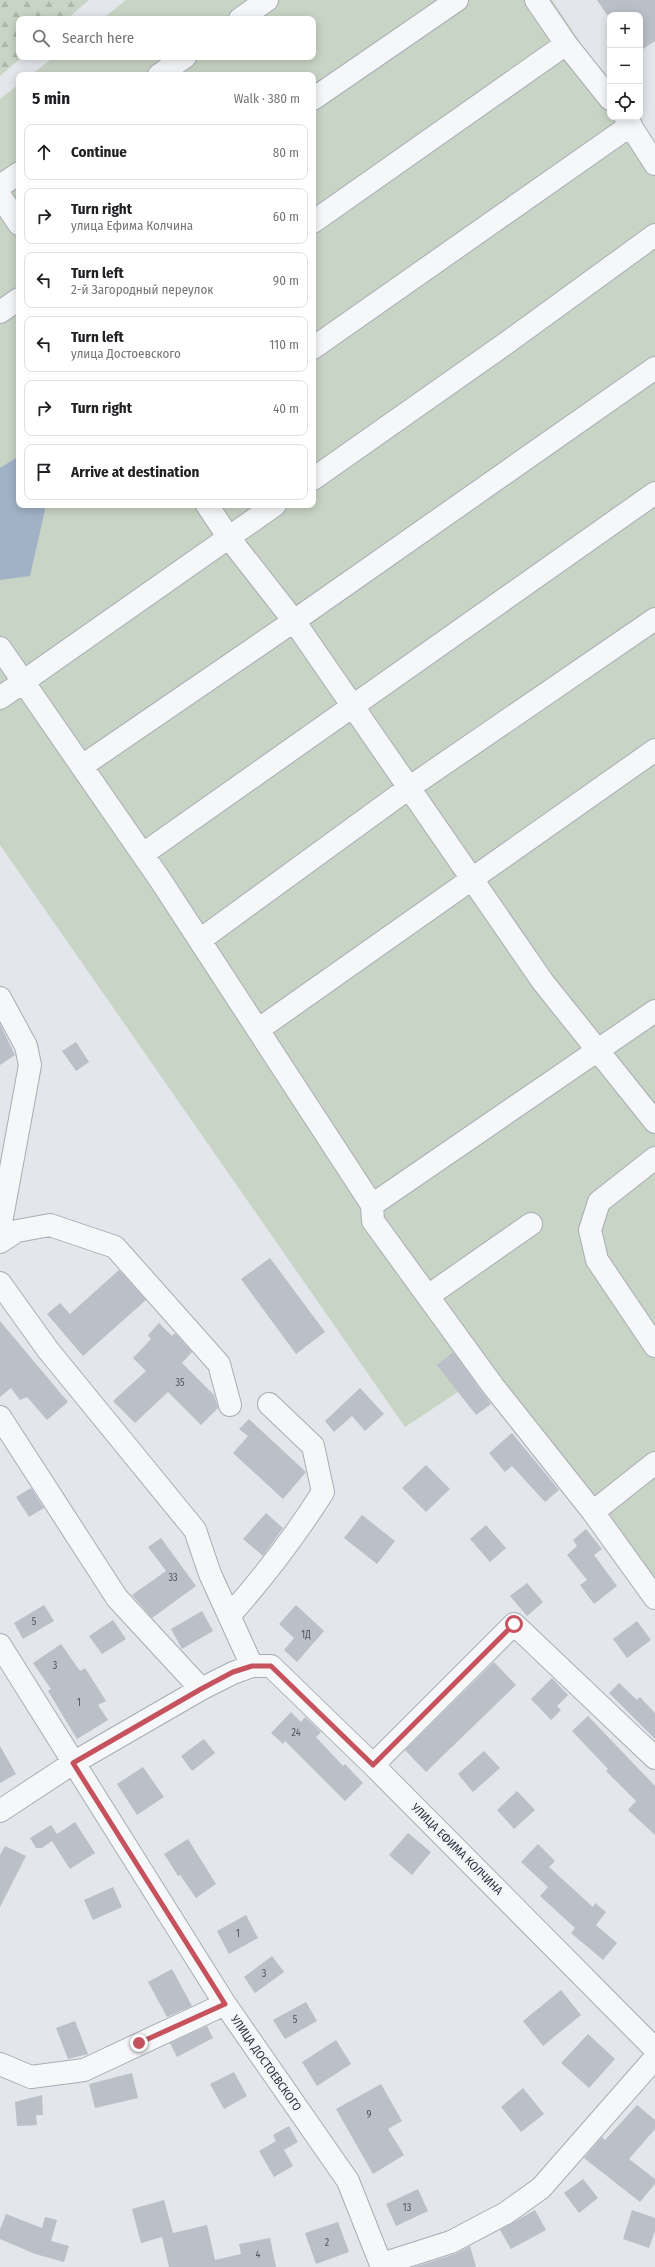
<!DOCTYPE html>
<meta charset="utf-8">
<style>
:root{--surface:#fff;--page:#f6f6f6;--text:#202124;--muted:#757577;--line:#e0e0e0}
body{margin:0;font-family:"Fira Sans Condensed",sans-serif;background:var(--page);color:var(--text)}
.controls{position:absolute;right:12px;top:12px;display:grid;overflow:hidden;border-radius:8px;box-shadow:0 2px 10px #0003}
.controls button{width:36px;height:36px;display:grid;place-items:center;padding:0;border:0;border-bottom:1px solid var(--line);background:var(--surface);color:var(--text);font:20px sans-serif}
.stop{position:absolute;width:12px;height:12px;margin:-9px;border:3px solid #c6525e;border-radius:50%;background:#fff}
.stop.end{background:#c6525e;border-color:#fff;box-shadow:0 1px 4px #0008}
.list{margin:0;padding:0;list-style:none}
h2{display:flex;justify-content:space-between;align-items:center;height:52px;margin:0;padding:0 16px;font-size:17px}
h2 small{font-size:13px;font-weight:400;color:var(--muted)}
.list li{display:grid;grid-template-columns:26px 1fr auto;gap:12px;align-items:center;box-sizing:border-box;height:56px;margin:0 8px 8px;padding:0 8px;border:1px solid var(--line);border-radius:8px}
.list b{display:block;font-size:15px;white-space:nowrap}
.list p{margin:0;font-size:13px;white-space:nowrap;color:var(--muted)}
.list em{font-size:13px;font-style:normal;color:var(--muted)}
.icon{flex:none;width:22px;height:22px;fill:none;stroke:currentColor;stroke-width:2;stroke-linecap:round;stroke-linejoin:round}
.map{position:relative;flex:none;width:655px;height:2267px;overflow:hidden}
.search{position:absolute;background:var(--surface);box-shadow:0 2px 10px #0003;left:16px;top:16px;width:300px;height:44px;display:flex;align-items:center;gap:10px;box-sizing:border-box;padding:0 14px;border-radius:8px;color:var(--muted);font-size:15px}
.panel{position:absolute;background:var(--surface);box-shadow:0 2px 10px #0003;left:16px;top:72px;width:300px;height:436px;border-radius:8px}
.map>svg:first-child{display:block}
.green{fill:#c8d4c5}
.forest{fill:url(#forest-firs)}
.water{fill:#a1b2c7}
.building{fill:#bbbfc7}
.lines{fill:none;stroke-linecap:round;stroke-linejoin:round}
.minor-casing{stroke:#a8adb4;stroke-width:24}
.minor{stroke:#f6f7f9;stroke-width:22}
.route{stroke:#c6525e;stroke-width:5}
.labels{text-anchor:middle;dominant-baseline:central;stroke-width:4;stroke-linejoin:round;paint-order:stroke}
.number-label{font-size:10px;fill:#505662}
.street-label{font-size:12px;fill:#2c3341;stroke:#f3f5f8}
</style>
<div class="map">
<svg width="655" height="2267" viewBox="0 0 655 2267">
<defs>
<pattern id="forest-firs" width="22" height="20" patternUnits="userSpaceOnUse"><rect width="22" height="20" fill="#c8d4c5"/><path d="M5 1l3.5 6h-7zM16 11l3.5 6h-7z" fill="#acb6aa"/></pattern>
</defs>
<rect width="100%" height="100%" fill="#e3e6ea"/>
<path class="green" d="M126,0H552L610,87V117H630L655,154V1602L491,1370L405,1427L0,845V99L19,84V505H313V75H31L54,57H313V19H102Z"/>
<path class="forest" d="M0,0H89L67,19H19V57H22L0,76Z"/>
<path class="water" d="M19,456V505H46L30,576L0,580V468Z"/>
<path class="building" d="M597,0H655V41L640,51V15H607Z
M0,1024L15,1055L0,1065Z
M76,1042L89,1062L76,1071L62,1051Z
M270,1258L325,1332L296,1354L241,1279Z
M119,1270L146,1300L83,1356L47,1314L60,1303L70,1314Z
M0,1321L68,1402L47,1420L27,1397L20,1400L11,1388L0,1397Z
M159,1323L172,1336L175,1333L192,1352L182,1363L214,1395L218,1408L201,1425L168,1392L135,1423L113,1401L146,1371L133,1358L151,1339L148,1335Z
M453,1352L491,1404L476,1415L437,1365Z
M360,1388L384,1414L365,1431L352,1416L334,1432L325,1421Z
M249,1419L306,1472L283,1499L233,1453L248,1436L239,1429Z
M512,1433L559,1490L545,1502L512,1466L505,1472L489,1453Z
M426,1465L450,1489L426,1512L402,1488Z
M31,1488L44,1508L29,1517L16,1497Z
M266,1513L283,1528L263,1556L243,1539Z
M362,1515L395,1541L377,1564L344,1538Z
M486,1525L506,1548L490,1562L470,1539Z
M586,1529L602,1549L594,1555L617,1586L594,1604L580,1585L587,1580L567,1555L577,1546L573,1540Z
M161,1538L196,1586L152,1618L132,1595L166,1571L148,1547Z
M527,1583L543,1602L527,1616L510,1596Z
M44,1605L54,1621L23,1639L14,1623Z
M296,1605L324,1631L297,1662L284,1650L294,1638L279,1624Z
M202,1611L213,1631L182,1649L171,1629Z
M113,1620L126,1639L102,1654L89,1636Z
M637,1621L651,1640L627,1658L613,1639Z
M61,1644L80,1671L85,1668L106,1701L98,1705L108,1720L77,1739L48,1691L51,1689L33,1663Z
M494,1662L516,1685L426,1772L405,1750Z
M552,1678L568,1695L557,1706L561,1710L551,1720L531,1699Z
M619,1683L637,1700L640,1697L655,1713V1739L609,1693Z
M291,1712L301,1722L305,1717L321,1732L316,1737L343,1766L345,1764L363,1783L345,1801L285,1741L283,1744L271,1733Z
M588,1716L655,1786V1835L628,1810L636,1801L606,1771L608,1769L572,1731Z
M204,1739L215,1753L192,1771L181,1756Z
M0,1746L16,1774L0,1783Z
M484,1751L500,1768L473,1792L458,1774Z
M143,1767L164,1797L137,1815L117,1784Z
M517,1791L535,1810L514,1829L497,1810Z
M75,1822L95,1853L70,1869L52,1841L42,1848H36L30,1838L51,1825L57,1834Z
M408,1833L431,1852L412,1875L389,1855Z
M188,1839L216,1884L196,1898L180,1875L178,1876L164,1854Z
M538,1844L555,1861L549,1867L593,1907L595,1903L606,1912L596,1925L617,1943L603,1960L571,1933L575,1928L540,1896L548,1887L521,1862Z
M5,1846L26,1856L0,1907V1855Z
M113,1887L122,1907L93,1920L84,1900Z
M246,1915L258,1938L229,1954L217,1931Z
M272,1956L284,1972L255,1993L244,1977Z
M172,1969L192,2006L167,2017L148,1982Z
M561,1990L581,2015L543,2046L523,2021Z
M306,2002L317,2021L285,2039L273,2020Z
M75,2021L88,2054L68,2059L56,2028Z
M207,2026L213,2038L177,2057L170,2043Z
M588,2034L615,2059L589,2088L561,2063Z
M336,2040L351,2064L317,2086L302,2062Z
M234,2072L247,2096L224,2109L210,2084Z
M132,2073L138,2098L95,2108L89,2084Z
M381,2084L402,2121L388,2129L404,2155L373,2174L336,2109Z
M523,2088L544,2114L521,2132L501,2107Z
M42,2095L43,2115H36L37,2125L17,2126L15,2102Z
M637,2105L655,2120V2129L629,2159L655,2179V2184L640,2202L584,2158L602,2137L605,2140Z
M289,2126L298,2142L284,2150L293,2166L274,2177L259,2151L276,2141L273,2135Z
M583,2179L598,2198L579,2213L564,2193Z
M418,2189L428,2211L396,2226L386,2204Z
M164,2200L173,2233L207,2225L215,2260L241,2254L239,2244L270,2238L276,2267H169L162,2237L141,2243L132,2209Z
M535,2210L546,2230L511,2249L500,2230Z
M632,2210L655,2218V2231L649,2248L623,2239Z
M6,2214L42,2228L45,2217L57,2220L51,2241L69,2246L64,2262L35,2254L0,2239V2229Z
M338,2222L349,2252L316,2264L305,2233Z
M470,2246L476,2267H414L455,2254Z"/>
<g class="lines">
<defs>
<path id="minor" d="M536,0L566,44L610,99
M240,19L267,0
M159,75L185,57
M313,99L457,0
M625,117L655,164
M0,186L19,173
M0,196L19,224
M313,222L566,44
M0,312L19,299
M313,348L631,125
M313,479L505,344L655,235
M207,505L229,538L294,621L543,982L655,1122
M0,648L161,881L372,1205L373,1221L493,1386L593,1512L655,1598
M0,698L275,505
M82,766L294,621L655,368
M143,854L655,493
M200,940L410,787L655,619
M0,998L26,1046L30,1065L0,1228
M259,1029L655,750
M655,1158L599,1202L590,1230L597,1260L655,1346
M372,1205L655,1011
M0,1242L17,1231L50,1225L115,1247L219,1364L230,1405
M0,1283L48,1350L195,1530L210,1574L252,1666
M428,1296L531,1224
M0,1417L117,1598L201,1689
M593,1512L655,1463
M229,1616C264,1577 295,1536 323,1492L313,1446L269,1404
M0,1645L225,2004L348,2181L382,2267
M373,1765L514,1624L655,1758
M0,1811L73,1763L201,1689L233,1673L252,1666H271L373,1765L655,2049
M0,2064L31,2077L84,2070L225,2004
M382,2264L451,2242L506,2213L541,2188L655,2058"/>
</defs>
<use href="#minor" class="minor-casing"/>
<use href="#minor" class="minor"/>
</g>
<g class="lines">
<path class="route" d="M139,2043L225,2004L73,1763L201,1689L233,1672L252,1666H271L373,1765L514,1624"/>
</g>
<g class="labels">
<g class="number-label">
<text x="180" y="1383">35</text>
<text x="173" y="1578">33</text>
<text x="34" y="1622">5</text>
<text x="306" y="1635">1Д</text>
<text x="55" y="1666">3</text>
<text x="79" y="1703">1</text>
<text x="296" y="1733">24</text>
<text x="238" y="1934">1</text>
<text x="264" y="1974">3</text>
<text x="295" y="2020">5</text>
<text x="369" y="2115">9</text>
<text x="407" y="2208">13</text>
<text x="327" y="2243">2</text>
<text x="258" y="2255">4</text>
</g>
<g class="street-label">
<text transform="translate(457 1849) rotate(45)">УЛИЦА ЕФИМА КОЛЧИНА</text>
<text transform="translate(266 2063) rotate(55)">УЛИЦА ДОСТОЕВСКОГО</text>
</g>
</g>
</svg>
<div class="controls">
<button>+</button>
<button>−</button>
<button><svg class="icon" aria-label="locate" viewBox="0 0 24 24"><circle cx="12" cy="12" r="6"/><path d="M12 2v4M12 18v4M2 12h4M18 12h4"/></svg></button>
</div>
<div class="stop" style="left:514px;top:1624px"></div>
<div class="stop end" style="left:139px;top:2043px"></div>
<div class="search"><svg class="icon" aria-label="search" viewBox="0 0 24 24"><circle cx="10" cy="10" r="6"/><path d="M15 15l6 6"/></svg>Search here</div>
<section class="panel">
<h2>5 min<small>Walk · 380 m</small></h2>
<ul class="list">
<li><svg class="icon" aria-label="ahead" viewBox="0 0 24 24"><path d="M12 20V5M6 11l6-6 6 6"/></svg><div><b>Continue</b></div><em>80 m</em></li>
<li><svg class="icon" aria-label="right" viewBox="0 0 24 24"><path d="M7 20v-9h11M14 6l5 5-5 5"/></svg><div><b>Turn right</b><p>улица Ефима Колчина</p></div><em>60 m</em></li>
<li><svg class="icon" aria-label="left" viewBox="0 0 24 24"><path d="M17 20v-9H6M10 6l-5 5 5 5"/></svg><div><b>Turn left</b><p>2-й Загородный переулок</p></div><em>90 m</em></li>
<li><svg class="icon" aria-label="left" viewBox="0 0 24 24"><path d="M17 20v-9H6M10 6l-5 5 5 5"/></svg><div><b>Turn left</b><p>улица Достоевского</p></div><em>110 m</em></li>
<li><svg class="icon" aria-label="right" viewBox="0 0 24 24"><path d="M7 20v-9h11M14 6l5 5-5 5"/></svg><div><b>Turn right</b></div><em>40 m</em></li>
<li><svg class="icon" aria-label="arrive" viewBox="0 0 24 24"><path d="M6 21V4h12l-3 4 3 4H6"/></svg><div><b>Arrive at destination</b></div></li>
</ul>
</section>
</div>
